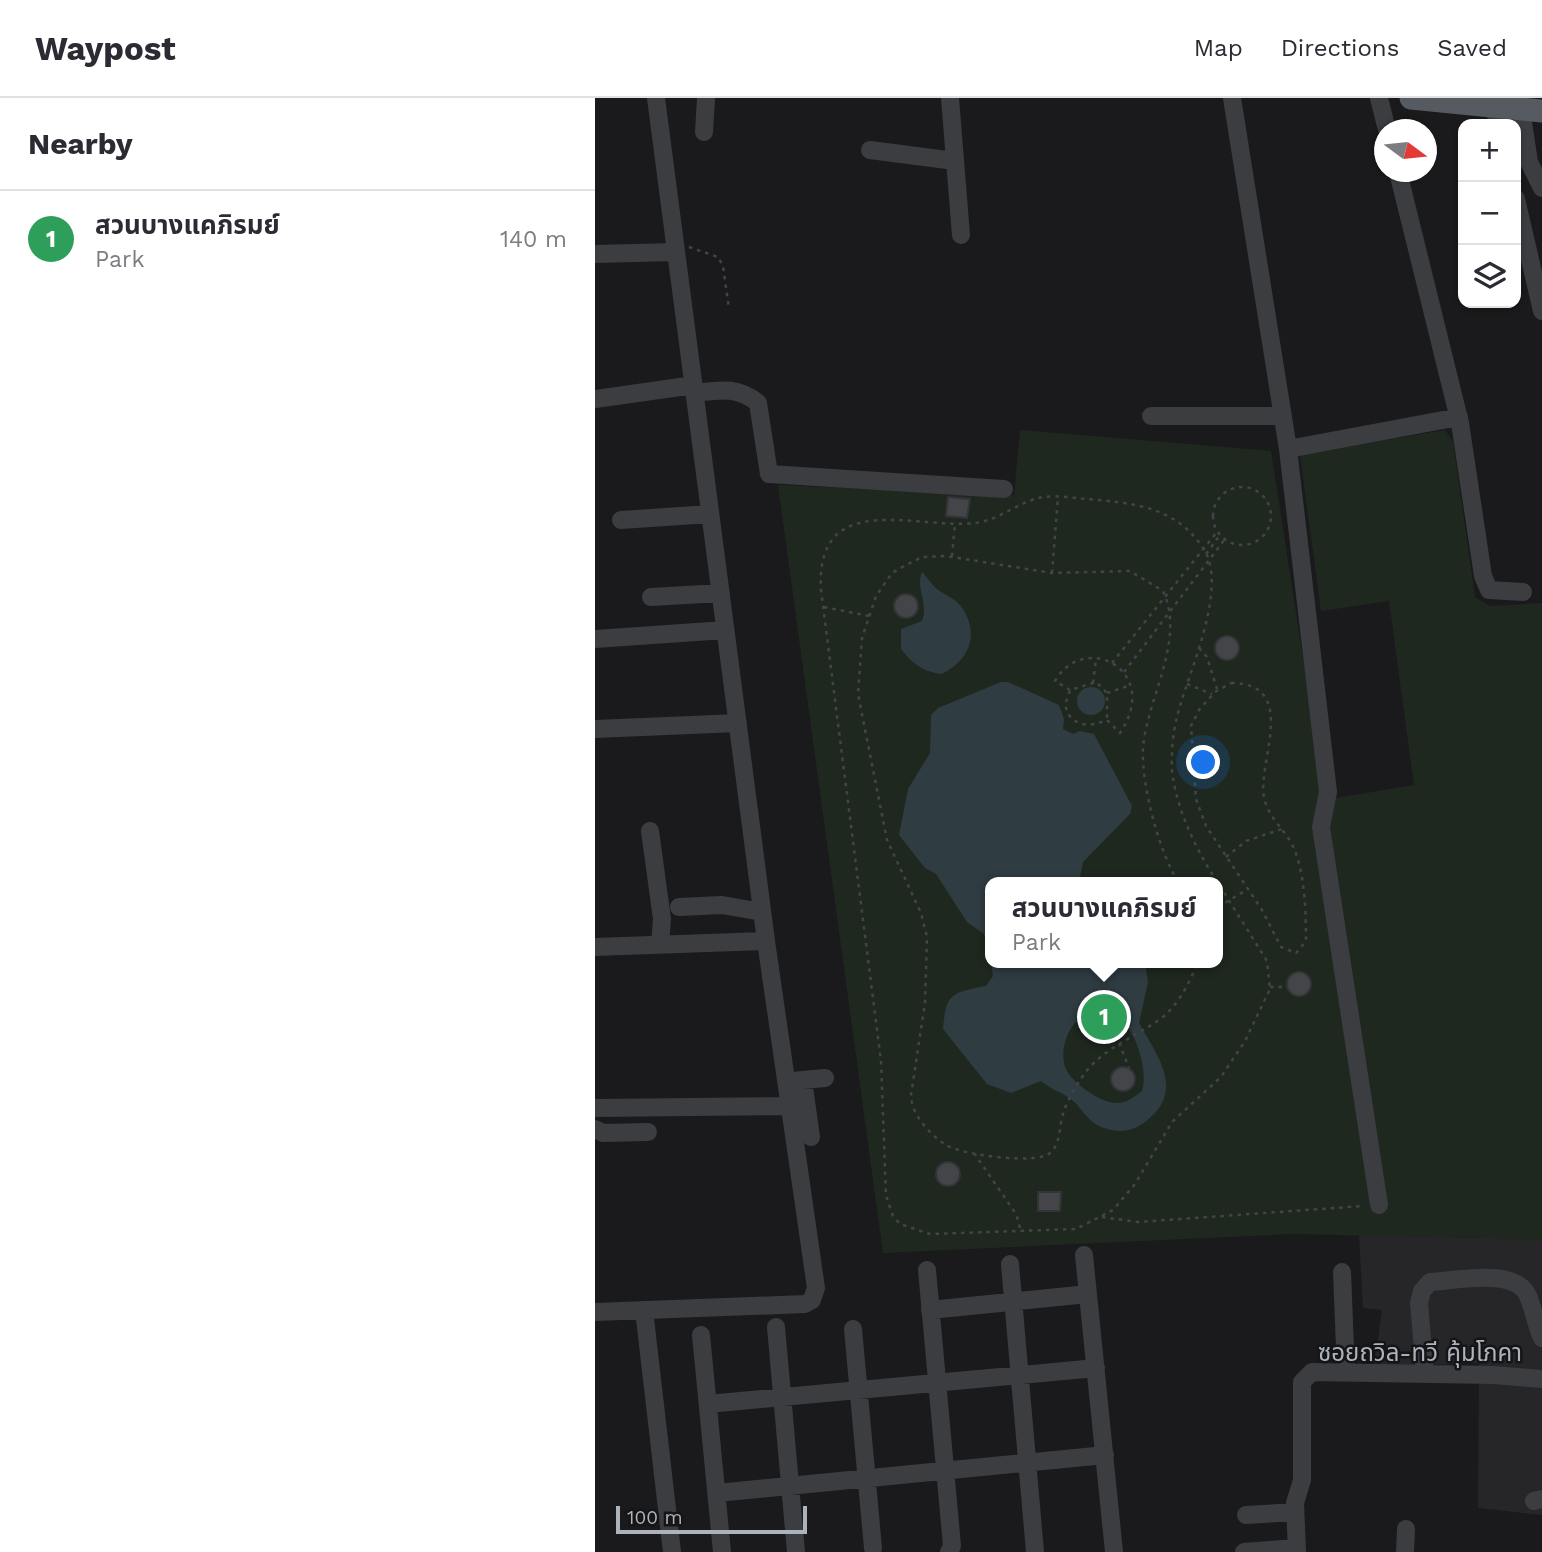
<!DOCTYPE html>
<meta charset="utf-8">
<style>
:root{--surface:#fff;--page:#f2f2f3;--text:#2b2b33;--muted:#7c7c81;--line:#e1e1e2;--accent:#885d34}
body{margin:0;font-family:"Work Sans","Noto Sans Thai",sans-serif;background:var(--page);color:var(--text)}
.controls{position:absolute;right:21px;top:21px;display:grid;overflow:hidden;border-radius:14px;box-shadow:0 2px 5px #0004}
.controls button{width:63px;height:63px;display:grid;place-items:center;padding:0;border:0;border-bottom:2px solid var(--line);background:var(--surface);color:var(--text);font:35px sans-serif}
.compass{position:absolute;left:779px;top:21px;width:63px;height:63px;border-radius:50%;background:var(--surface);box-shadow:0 2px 5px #0004;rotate:105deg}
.scale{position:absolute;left:21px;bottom:18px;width:191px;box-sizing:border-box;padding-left:7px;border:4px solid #acb3bc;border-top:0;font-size:19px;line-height:24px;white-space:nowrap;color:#acb3bc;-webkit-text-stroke:5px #151517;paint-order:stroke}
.you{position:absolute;left:609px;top:665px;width:24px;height:24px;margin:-18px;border:5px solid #fff;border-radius:50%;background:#1a73e8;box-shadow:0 0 0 10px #1a73e833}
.badge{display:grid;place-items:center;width:46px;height:46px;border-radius:50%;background:var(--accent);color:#fff;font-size:23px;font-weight:700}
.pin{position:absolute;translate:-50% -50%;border:4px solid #fff;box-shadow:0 2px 7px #0006}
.popup{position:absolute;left:390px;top:779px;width:238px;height:91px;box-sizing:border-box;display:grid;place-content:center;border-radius:14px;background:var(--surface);filter:drop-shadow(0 2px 5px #0005);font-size:23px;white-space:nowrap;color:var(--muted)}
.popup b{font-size:26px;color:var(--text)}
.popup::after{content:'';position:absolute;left:50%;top:100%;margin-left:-14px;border:14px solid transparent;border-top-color:var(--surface)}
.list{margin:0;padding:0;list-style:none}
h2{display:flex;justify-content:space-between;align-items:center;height:91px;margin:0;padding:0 28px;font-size:30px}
h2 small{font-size:23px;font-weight:400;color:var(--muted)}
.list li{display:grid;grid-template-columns:46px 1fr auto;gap:21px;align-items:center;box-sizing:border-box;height:98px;padding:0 28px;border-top:2px solid var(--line)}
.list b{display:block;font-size:26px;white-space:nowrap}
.list p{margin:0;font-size:23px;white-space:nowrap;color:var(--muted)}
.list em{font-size:23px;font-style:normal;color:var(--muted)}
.icon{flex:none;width:38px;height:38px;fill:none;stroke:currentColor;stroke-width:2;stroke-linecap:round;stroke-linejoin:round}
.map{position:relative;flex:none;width:947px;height:1454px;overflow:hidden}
header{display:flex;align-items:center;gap:42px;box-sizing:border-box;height:98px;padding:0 35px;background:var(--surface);border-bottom:2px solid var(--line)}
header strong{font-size:33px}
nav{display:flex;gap:38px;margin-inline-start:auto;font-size:24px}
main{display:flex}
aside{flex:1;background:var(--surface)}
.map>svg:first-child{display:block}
.built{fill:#262629}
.green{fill:#1f281f;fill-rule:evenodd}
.water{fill:#2f3c41;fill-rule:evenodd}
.building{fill:#444549;stroke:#343438;stroke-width:2}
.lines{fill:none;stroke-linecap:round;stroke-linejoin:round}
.path{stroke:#414448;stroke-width:2.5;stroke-dasharray:3.5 5;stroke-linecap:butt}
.minor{stroke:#3b3d41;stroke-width:18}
.major{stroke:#565a61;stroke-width:23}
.labels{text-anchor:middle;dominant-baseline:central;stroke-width:5;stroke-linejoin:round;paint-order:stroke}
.street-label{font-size:24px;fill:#acb3bc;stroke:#151517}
</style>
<header>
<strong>Waypost</strong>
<nav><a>Map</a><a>Directions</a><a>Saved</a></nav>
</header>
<main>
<aside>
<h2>Nearby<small></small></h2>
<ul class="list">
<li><span class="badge" style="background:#2e9e5b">1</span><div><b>สวนบางแคภิรมย์</b><p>Park</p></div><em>140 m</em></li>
</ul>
</aside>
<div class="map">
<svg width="947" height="1454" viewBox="0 0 947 1454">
<rect width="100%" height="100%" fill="#1a1a1c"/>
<path class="built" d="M764,1137L947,1141V1417L883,1410L884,1265L779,1269L787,1212L768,1210Z"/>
<path class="green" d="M425,332L676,353L730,702L819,687L794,503L726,513L705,357L850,332L858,343L880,499L895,508L947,505V1141L696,1136L288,1155L183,387L419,397ZM395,784H623V865H395Z"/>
<path class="water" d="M327,474C332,479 337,487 342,491C351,498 362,501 368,511C385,538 373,564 346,576C327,573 318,566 306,551V531L327,523C334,505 320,490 327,474Z
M406,584H413L464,607L469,621L468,631L478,636L485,633L499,636L537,708L535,716L488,764L484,784H395V860L389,836L372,824L341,776L330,770L304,737L313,691L335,655L336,617L343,610Z
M482 603a14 14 0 1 1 28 0a14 14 0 1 1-28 0Z
M396,865H550L553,884L544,925C563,959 591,993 550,1024C537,1034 524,1035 509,1030C493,1025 489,1012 477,1002C467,994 458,993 446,983L416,995L392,986L348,931C351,894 357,895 391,888L398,878ZM510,907C535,917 555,967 547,993C539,999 532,1005 522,1005C507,1006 475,984 470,969C462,941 483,911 510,907Z"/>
<path class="building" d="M353,399L375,401L372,420L351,418Z
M299 508a12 12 0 1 1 24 0a12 12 0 1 1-24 0Z
M620 550a12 12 0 1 1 24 0a12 12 0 1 1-24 0Z
M692 886a12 12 0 1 1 24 0a12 12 0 1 1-24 0Z
M516 981a12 12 0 1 1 24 0a12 12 0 1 1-24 0Z
M341 1076a12 12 0 1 1 24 0a12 12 0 1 1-24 0Z
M443,1094H466L465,1113H443Z"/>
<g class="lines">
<path class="path" d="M94,149L123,159L128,168L134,211
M618 418a29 29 0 1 1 58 0a29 29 0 1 1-58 0Z
M611,456L625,437
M357,458L360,426
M457,475L463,399
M229,509L274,518
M604,550L612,559L622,591
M517,565L622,434
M529,574L630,441
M498,585L501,561
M636,585C705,585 662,665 669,699C673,721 692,732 700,753C710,779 711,815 711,843L701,855L686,849L667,812L611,728L601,701L596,628L604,612L620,594Z
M592,586L617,596
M475,592L460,583C490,532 567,573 525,635L512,622C497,628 484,630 473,616L470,607L475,592L501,584L512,595V622
M512,595L536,587
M631,759L651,743L687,731
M583,784C564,753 546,687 548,650C552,600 591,542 568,493L535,473L457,475L351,458L327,459L311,467L297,475L281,498L267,540L263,596L292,742L326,815L332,839L330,905L316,997C316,1016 335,1037 351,1047C367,1057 441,1067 455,1055C466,1046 464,1028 468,1016C473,1000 484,982 494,970C514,948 541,938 564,922C582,909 595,885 602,865
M622,784C601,751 581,711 577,672C576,655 578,635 582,619C592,577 635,489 608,450C580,408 538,405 491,401C478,400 462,397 449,399C425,402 406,422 380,425C322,432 220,389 226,492L286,963L291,1098L298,1118L305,1126L335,1136L481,1131L518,1112L540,1086L577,1024L626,979L650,943L675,891L672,863L623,785
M623,809L653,791
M675,889H692
M524,945L534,970
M379,1055L421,1116L426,1133
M507,1119L543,1124L768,1108"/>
<path class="minor" d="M355,0L366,137
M637,0L693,351L733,694L726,729L784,1107
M784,0L792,32
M899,8L903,26
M926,11L934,64L947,90
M109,34L111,0
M275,52L360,63
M803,74L865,325L888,478L894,492L928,494
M921,101L947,213
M0,156L80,154
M99,295C125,292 142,288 163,305L174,376L409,391
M0,301L99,287
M556,318H688
M693,351L864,319
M26,422L115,416
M56,499L126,495
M0,541L130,532
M0,631L143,625
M55,733L67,821L65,847
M84,809L127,807L167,814
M0,849L171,843
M208,982L216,1039
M197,983L230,980
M0,1010L194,1008
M0,1031L8,1035L53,1034
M489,1157L519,1454
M415,1166L440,1454
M332,1172L357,1448L354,1454
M747,1174L751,1275
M49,1212L77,1454
M335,1212L493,1196
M0,1214L210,1206L217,1202L221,1190L171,843L61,0
M181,1229L201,1454
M258,1231L278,1450
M106,1237L127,1454
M830,1276L824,1205L827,1193L835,1184C861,1183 921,1169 933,1198C939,1212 941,1227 947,1240
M113,1306L501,1270
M122,1395L510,1357
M939,1403L947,1401
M651,1417L700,1414
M649,1454L702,1450
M702,1454L700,1405L707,1382V1284L717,1274L898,1277L947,1281
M810,1454L811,1431"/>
<path class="major" d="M816,0L947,13"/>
</g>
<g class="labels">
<g class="street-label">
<text x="825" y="1255">ซอยถวิล-ทวี คุ้มโภคา</text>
</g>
</g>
</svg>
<div class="controls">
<button>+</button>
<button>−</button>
<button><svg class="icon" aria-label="layers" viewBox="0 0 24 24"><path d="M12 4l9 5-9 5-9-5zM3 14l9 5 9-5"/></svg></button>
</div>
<svg class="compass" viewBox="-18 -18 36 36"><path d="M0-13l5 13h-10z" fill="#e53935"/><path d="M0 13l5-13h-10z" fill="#7c7c81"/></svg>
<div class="scale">100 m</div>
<div class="you"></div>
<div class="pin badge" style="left:509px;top:919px;background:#2e9e5b">1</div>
<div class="popup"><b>สวนบางแคภิรมย์</b>Park</div>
</div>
</main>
